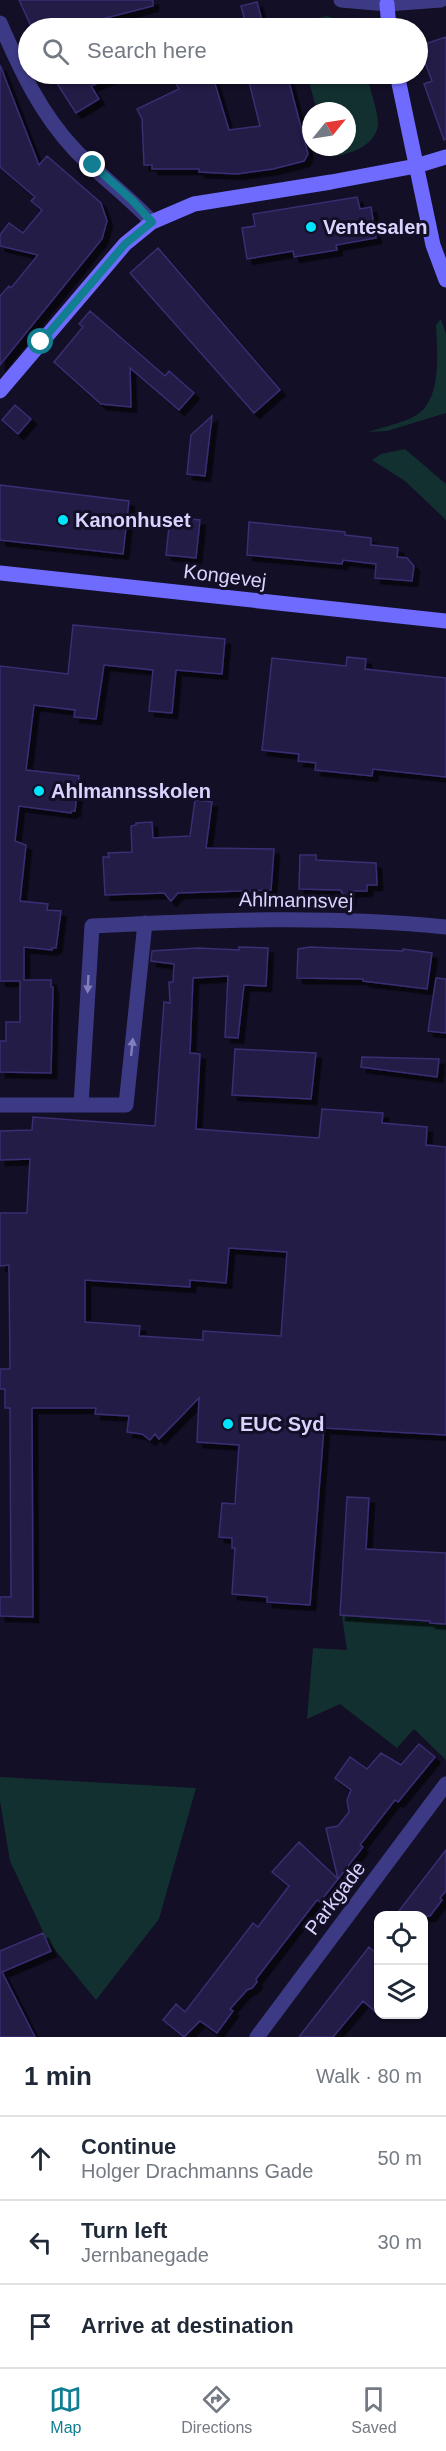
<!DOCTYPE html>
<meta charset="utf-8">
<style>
:root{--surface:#fff;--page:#f2f2f3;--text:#1f2937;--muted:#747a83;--line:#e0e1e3;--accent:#117e91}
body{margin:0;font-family:Arial,sans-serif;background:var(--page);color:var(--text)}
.controls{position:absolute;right:18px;bottom:18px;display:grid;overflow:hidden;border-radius:12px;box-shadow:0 2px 4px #0004}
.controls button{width:54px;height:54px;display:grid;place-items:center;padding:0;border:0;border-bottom:2px solid var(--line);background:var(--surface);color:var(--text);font:30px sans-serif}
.compass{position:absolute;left:302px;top:102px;width:54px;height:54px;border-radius:50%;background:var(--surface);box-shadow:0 2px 4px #0004;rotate:60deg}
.stop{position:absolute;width:18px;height:18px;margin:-14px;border:4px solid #117e91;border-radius:50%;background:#fff}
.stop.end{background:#117e91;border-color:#fff;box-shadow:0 2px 6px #0008}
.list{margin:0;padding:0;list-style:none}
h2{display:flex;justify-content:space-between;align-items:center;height:78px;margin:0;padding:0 24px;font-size:26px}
h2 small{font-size:20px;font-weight:400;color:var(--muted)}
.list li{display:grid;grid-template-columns:39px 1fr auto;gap:18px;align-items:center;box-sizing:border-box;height:84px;padding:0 24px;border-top:2px solid var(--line)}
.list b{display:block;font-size:22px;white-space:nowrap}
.list p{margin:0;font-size:20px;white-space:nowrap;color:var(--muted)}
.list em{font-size:20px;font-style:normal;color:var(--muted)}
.icon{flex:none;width:33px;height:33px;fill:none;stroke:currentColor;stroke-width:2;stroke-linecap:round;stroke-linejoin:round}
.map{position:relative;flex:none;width:446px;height:2037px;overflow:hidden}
.search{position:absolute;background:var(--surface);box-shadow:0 2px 4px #0004;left:18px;right:18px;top:18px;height:66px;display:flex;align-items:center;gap:15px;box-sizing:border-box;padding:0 21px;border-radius:33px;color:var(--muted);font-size:22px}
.sheet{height:330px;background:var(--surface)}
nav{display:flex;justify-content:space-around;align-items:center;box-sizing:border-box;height:84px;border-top:2px solid var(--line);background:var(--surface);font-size:16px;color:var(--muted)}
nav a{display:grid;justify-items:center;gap:3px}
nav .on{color:var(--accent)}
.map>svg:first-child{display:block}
.green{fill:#12302f}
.building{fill:#241b47;stroke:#3b2d73;stroke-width:1.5;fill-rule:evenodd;filter:url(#shadow)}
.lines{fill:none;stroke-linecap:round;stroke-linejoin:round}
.street{stroke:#3d3a85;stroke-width:15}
.secondary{stroke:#6f6bff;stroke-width:15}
.oneway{fill:#837fbc}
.route{stroke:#117e91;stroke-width:8}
.poi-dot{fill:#00e5ff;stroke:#130f26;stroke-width:2}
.labels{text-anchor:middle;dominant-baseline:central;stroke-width:6;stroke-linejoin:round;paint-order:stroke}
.poi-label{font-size:20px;font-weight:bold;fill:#d9d4ff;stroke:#130f26;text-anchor:start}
.street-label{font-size:20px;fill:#d9d4ff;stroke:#130f26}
</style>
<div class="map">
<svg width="446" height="2037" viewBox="0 0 446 2037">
<defs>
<filter id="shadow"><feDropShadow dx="5.5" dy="5.5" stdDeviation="0" flood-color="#0009"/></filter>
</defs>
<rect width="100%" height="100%" fill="#130f26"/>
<path class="green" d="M327,16L346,22L350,28H295L293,23Z
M307,74H366C369,86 379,113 378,125C375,147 348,155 330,157L327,147H347V111H317Z
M441,319L446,334V413L387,431L368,432C383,427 399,424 413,417C443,403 437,352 436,325Z
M405,449L446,484V520L405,481L372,460L381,454Z
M341,1610L446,1617V1760L414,1729L397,1748L340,1704L307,1719L313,1648L347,1650Z
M0,1777L196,1788L159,1919L96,2000L47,1940L10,1861L0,1801Z"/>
<path class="building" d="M19,0H153V6L86,23L88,28H32Z
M257,2L264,28H247L241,6Z
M446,37V139L444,140L424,84L432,81L419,46Z
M0,65L39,165L47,156L101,203L107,221L102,239L0,365V296L9,286L11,288L38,255L0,246V235L9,223L23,233L42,210L31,201L35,197L0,167Z
M51,74H120L91,86L99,99L76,113Z
M171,74H212L229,130L260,126L247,74H287L308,154L304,161L273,169L237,174L199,172V169H152V165H144L142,119L137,109L179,89Z
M357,197L360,209L371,207L376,238L336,245L337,250L294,257L293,251L247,259L242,228L255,226L253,214Z
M158,248L280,390L254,413L130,273Z
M90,311L165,376L169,371L194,393L179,410L130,368L131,407L101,404L54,362L83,327L79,324Z
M15,405L31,419L18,434L2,420Z
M212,416L205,476L187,474L191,435Z
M0,485L129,501L123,554L0,540Z
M170,517L200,520L196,558L166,555Z
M249,522L345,532V535L371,538V545L398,548L397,557L407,558L414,566L412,581L375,578L376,564L343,560L342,564L247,555Z
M73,625L225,639L222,674L176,670L172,713L149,711L153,670L104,665L96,719L74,717L75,710L34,705L26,770L79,776L75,811H72L71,813L19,806L15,841L26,845L20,901L48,904L47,910L61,911L56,948H52V950L24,947V980H51V987H53L51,1073L0,1072V1041H6V1022H20V981H0V666L68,674Z
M347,657L366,659L365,669L446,678V777L373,769L372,776L315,770L316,763L298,761L299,754L262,750L272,658L346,666Z
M195,800L212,802L206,848L274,849L271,890L178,893L171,901L164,893L105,895L103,857H109L108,853L132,852L131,826L136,825V823L152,822L153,838L190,836Z
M300,855H316V860L376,863L377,885H367V891H351L349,901L340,890L299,889Z
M239,947L268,948L266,986L244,985L238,1038L225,1037L228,976L193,978L190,1053L200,1054L196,1129L319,1138L322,1109L383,1113L382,1123L427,1127L426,1145L446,1147V1435L324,1428L310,1605L267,1602V1597L232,1594L235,1548H232V1538L219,1537L222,1503L235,1504L239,1445L197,1442L199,1398L159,1439L155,1434L150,1440L142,1434L127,1432L129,1416L95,1414L96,1408H32L33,1617L0,1616V1597H11L10,1408H5V1389H0V1369H10L9,1265L0,1266V1213H27L30,1159L0,1160V1131L32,1130L33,1117L155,1126L164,1002L170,1003L169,982H173L174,964L151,961L152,951L198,948L239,950ZM229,1248L287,1252L281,1336L203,1331V1340L139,1336L140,1326L85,1322V1280L190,1287V1280L226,1283Z
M310,947L403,951V949L432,953L427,989L363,981V979L297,978L298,949Z
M436,978L446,979V1033L428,1031Z
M235,1049L316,1053L311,1099L232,1095Z
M362,1057L439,1059L437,1077L361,1067Z
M347,1497L369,1498L366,1549L446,1553V1624L430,1623V1621L340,1615Z
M419,1744L435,1757L398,1802L395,1800L360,1845L363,1847L338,1879L326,1828L338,1826L349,1812L347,1800L351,1790L335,1778L350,1757L367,1769L381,1753L401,1765Z
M299,1842L338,1879L320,1902L317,1900L256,1979L257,1982L252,1988L247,1990L230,2009L233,2011L217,2033L200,2021L184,2037L163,2020L176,2004L185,2012L253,1923L258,1927L289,1886L272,1872Z
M446,1850V1891L440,1898L442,1900L430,1916H395Z
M43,1933L51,1951L2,1972L35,2037H0V1951Z
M369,1947L378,1955V2014L363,2001L333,2037H299Z"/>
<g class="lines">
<path class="street" d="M341,0L387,4L441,0
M0,23C20,69 40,113 75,150C99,175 128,196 152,222
M0,1105H126L145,923
M81,1105L92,926C210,920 328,915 446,927
M257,2037L446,1784"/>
<path class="secondary" d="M387,4L389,28
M397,74L433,245L446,280
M0,391L125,244L152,222L194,204L331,182L416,166L446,157
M0,573L446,621"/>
</g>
<defs><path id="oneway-solid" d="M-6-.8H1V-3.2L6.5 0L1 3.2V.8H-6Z" transform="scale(1.5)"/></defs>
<g class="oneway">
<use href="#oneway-solid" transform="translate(88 984) rotate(93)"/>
<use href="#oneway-solid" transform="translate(132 1047) rotate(-84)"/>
</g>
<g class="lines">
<path class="route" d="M41,342L125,244L152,222L132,200L93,165"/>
</g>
<g class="poi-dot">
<circle cx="311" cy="227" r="6"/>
<circle cx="63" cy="520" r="6"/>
<circle cx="39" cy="791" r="6"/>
<circle cx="228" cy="1424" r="6"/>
</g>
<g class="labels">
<g class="poi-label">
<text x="323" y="227">Ventesalen</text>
<text x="75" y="520">Kanonhuset</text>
<text x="51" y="791">Ahlmannsskolen</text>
<text x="240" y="1424">EUC Syd</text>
</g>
<g class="street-label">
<text transform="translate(225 576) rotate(7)">Kongevej</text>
<text transform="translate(296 900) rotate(1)">Ahlmannsvej</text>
<text transform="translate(335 1898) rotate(-53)">Parkgade</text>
</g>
</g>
</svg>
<div class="controls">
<button><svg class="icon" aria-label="locate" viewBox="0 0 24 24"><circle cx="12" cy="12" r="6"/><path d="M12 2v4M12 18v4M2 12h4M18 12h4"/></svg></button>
<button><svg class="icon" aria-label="layers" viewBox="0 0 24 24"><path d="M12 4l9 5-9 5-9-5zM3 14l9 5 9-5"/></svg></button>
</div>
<svg class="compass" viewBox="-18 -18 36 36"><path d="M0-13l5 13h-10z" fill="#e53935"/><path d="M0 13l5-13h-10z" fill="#747a83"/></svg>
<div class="stop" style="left:41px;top:342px"></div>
<div class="stop end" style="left:93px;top:165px"></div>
<div class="search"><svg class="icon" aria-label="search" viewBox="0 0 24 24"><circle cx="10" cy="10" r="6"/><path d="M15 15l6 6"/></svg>Search here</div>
</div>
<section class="sheet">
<h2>1 min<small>Walk · 80 m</small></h2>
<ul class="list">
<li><svg class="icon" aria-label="ahead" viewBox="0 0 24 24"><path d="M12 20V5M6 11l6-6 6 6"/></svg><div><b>Continue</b><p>Holger Drachmanns Gade</p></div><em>50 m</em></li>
<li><svg class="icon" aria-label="left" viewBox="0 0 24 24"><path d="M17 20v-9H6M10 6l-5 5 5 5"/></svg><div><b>Turn left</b><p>Jernbanegade</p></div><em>30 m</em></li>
<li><svg class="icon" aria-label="arrive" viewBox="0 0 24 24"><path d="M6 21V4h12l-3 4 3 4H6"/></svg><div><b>Arrive at destination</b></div></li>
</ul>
</section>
<nav>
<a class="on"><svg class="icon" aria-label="map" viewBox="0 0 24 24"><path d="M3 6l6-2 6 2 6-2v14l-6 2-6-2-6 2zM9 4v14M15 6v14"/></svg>Map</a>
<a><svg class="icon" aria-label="directions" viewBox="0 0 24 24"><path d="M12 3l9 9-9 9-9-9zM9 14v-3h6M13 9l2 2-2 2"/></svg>Directions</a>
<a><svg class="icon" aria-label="saved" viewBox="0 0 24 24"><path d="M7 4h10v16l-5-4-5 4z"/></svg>Saved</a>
</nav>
